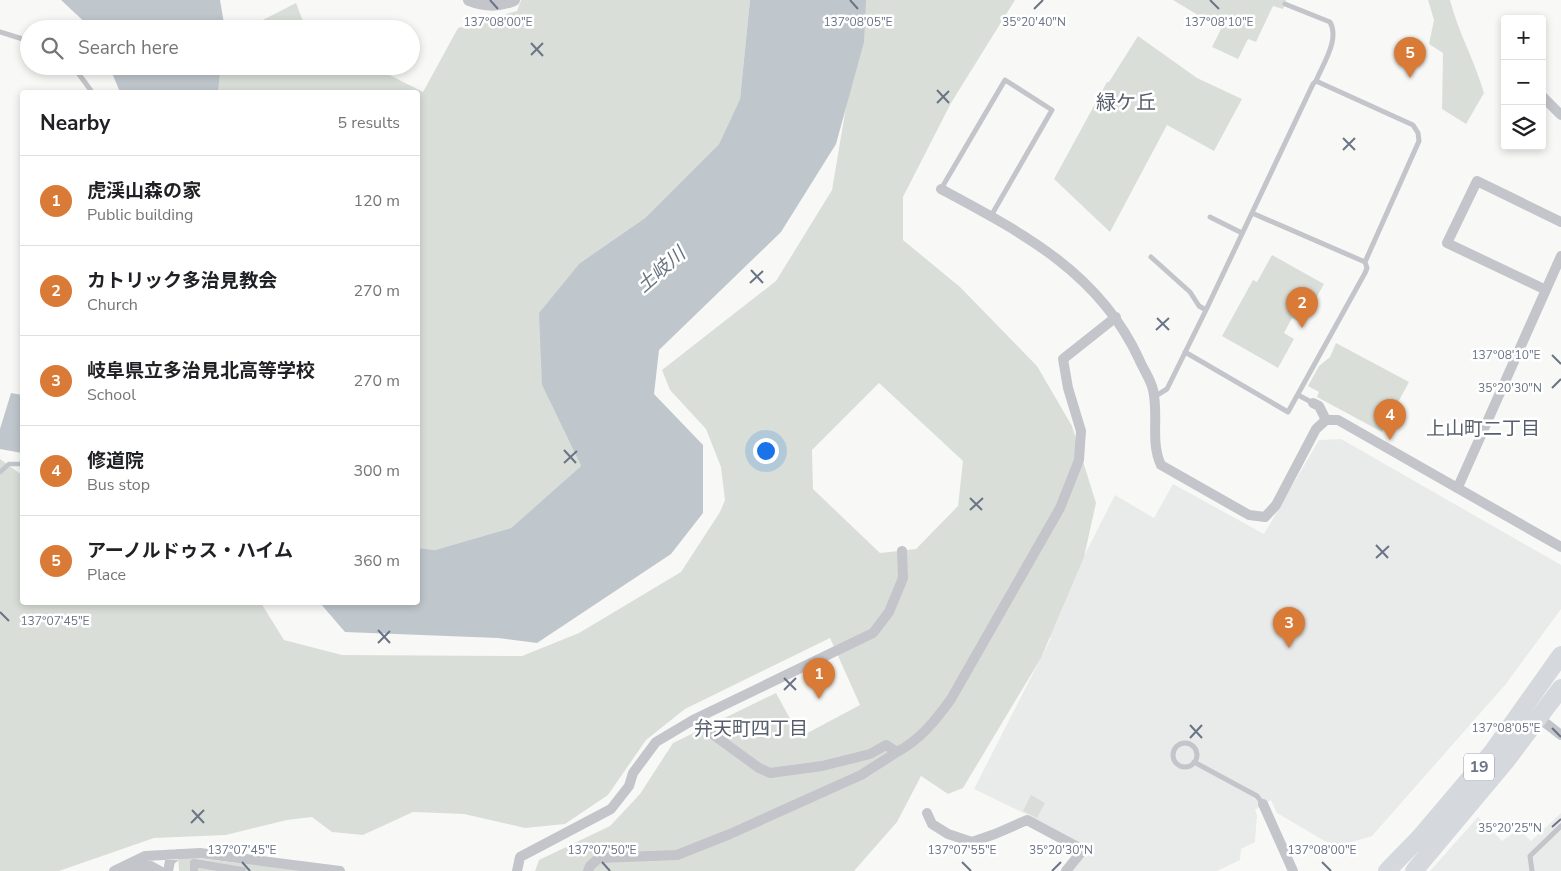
<!DOCTYPE html>
<meta charset="utf-8">
<style>
:root{--surface:#fff;--page:#f2f2f2;--text:#202124;--muted:#757577;--line:#e0e0e0;--accent:#d97b36}
body{margin:0;font-family:"Nunito Sans","Noto Sans JP",sans-serif;background:var(--page);color:var(--text)}
.controls{position:absolute;right:15px;top:15px;display:grid;overflow:hidden;border-radius:5px;box-shadow:0 2px 8px #0003}
.controls button{width:45px;height:45px;display:grid;place-items:center;padding:0;border:0;border-bottom:1px solid var(--line);background:var(--surface);color:var(--text);font:25px sans-serif}
.you{position:absolute;left:765px;top:450px;width:18px;height:18px;margin:-12px;border:4px solid #fff;border-radius:50%;background:#1a73e8;box-shadow:0 0 0 8px #1a73e833}
.badge{display:grid;place-items:center;width:32px;height:32px;border-radius:50%;background:var(--accent);color:#fff;font-size:16px;font-weight:700}
.pin{position:absolute;translate:-50% -41px;filter:drop-shadow(0 1px 2px #0008)}
.pin::after{content:'';position:absolute;top:26px;width:18px;height:15px;background:inherit;clip-path:polygon(0 0,100% 0,50% 100%)}
.list{margin:0;padding:0;list-style:none}
h2{display:flex;justify-content:space-between;align-items:center;height:65px;margin:0;padding:0 20px;font-size:21px}
h2 small{font-size:16px;font-weight:400;color:var(--muted)}
.list li{display:grid;grid-template-columns:32px 1fr auto;gap:15px;align-items:center;box-sizing:border-box;height:90px;padding:0 20px;border-top:1px solid var(--line)}
.list b{display:block;font-size:19px;white-space:nowrap}
.list p{margin:0;font-size:16px;white-space:nowrap;color:var(--muted)}
.list em{font-size:16px;font-style:normal;color:var(--muted)}
.icon{flex:none;width:28px;height:28px;fill:none;stroke:currentColor;stroke-width:2;stroke-linecap:round;stroke-linejoin:round}
.map{position:relative;flex:none;width:1561px;height:871px;overflow:hidden}
.search{position:absolute;background:var(--surface);box-shadow:0 2px 8px #0003;left:20px;top:20px;width:400px;height:55px;display:flex;align-items:center;gap:12px;box-sizing:border-box;padding:0 18px;border-radius:28px;color:var(--muted);font-size:19px}
.panel{position:absolute;background:var(--surface);box-shadow:0 2px 8px #0003;left:20px;top:90px;width:400px;height:515px;border-radius:5px}
.map>svg:first-child{display:block}
.built{fill:#e9eaea}
.green{fill:#d9dfd8;fill-rule:evenodd}
.water{fill:#bfc6cc}
.lines{fill:none;stroke-linecap:round;stroke-linejoin:round}
.stream{stroke:#bfc6cc;stroke-width:4.5}
.service{stroke:#c3c5ca;stroke-width:5}
.pedestrian{stroke:#c3c5ca;stroke-width:8}
.minor{stroke:#c3c5ca;stroke-width:10}
.tertiary{stroke:#c3c5ca;stroke-width:12}
.trunk{stroke:#d5d8dd;stroke-width:18}
.ticks{fill:none;stroke:#6a7486;stroke-width:2}
.labels{text-anchor:middle;dominant-baseline:central;stroke-width:5;stroke-linejoin:round;paint-order:stroke}
.shield{fill:#fff;stroke:#979eaa;stroke-width:1}
.shield-label{font-size:16px;font-weight:bold;fill:#6a7486}
.water-label{font-size:19px;font-style:italic;fill:#667481;stroke:#fff}
.neighbourhood-label{font-size:19px;fill:#575e6b;stroke:#fff}
.quarter-label{font-size:20px;fill:#575e6b;stroke:#fff}
.ticks-label{font-size:12px;text-anchor:middle;fill:#6a7486;stroke:#fff;stroke-width:5;stroke-linejoin:round;paint-order:stroke}
</style>
<div class="map">
<svg width="1561" height="871" viewBox="0 0 1561 871">
<rect width="100%" height="100%" fill="#f8f9f7"/>
<path class="built" d="M1341,439L1561,565V609L1505,685L1372,836L1335,847L1277,813L1271,800L1255,810L1257,815L1255,842L1241,849L1240,860L1217,871H1072L1088,850L1026,814L974,789L1051,638L1044,635L1115,495L1154,518L1173,484L1264,534L1319,440Z
M1561,813V871H1430L1478,817L1502,841L1519,829L1531,841Z"/>
<path class="green" d="M521,0H750L740,99L719,144L645,218L580,263L542,385L581,466L511,528L435,550L418,548V92H218L221,66H372L423,92L458,28L517,11Z
M864,0H1015L951,103L903,197V240L960,287L1037,366L1072,426L1096,503L1084,557L1041,658L963,788L948,794L921,776L897,822L854,871H535L539,860L610,826L640,794L673,743L776,693L800,737L860,705L830,638L685,709L646,740L608,795L565,824L525,828L464,814L413,812L363,835L332,832L312,817L287,820L226,835L154,838L59,871H0V459L22,475V602L261,603L284,640L342,655L522,656L579,633L681,572L720,512L725,500L721,467L706,429L670,390L662,370L776,281L832,190ZM879,383L963,461L958,506L916,549L880,553L813,489L812,450Z
M1173,0H1286L1283,9L1273,6L1256,42L1248,39L1238,59L1212,47L1221,29Z
M1428,0H1450C1458,32 1475,61 1484,93L1466,124L1442,109L1443,53L1429,44L1434,20Z
M296,3L306,29H245Z
M1138,36L1197,78L1242,99L1214,151L1167,125L1110,232L1054,179L1107,82H1109Z
M1272,255L1324,284L1302,323L1292,318L1284,333L1294,339L1278,368L1222,336L1253,280L1257,282Z
M1336,343L1409,382L1382,432L1317,397L1319,392L1308,386L1319,366L1330,357Z
M1031,795L1045,803L1037,818L1023,811Z
M178,856L307,871H179Z"/>
<path class="water" d="M61,0H220L225,29H92Z
M750,0H866L864,42L836,144L781,232L659,350L654,394L703,445V513L671,554L537,643L498,638L345,632L320,603L418,602V548L435,550L511,528L581,466L542,385L539,313L580,263L645,218L719,144L740,99Z
M109,66H221L218,92H120Z
M11,393L22,395V453L0,449V429Z"/>
<g class="lines">
<path class="stream" d="M0,472L9,464H22"/>
<path class="service" d="M1285,4L1330,22C1340,39 1323,64 1316,81
M0,32L29,41
M73,66L92,92
M941,189L1005,80L1052,110L991,216
M1210,217L1242,233
M1151,257L1190,292L1199,306L1206,310L1167,389L1154,397
M1206,310L1313,84L1316,81L1413,125L1418,133L1419,141L1365,262L1252,213
M1185,352L1288,412L1365,273L1367,268L1365,262
M1298,395L1313,403
M1173 755a12 12 0 1 1 24 0a12 12 0 1 1-24 0Z
M1194,762L1257,796L1263,804
M1532,871L1530,856L1561,826"/>
<path class="pedestrian" d="M194,871V863L242,871"/>
<path class="minor" d="M1542,96L1561,115
M941,189C1021,232 1099,272 1139,359C1143,369 1151,380 1153,390C1159,415 1150,442 1161,465L1249,515L1265,517L1276,505L1316,429L1326,420H1338L1561,547
M1546,290L1447,243L1477,181L1561,222
M1313,403L1319,406L1326,420
M1458,487L1561,256
M1539,718L1561,735
M693,720L873,633L889,612L903,578L902,551
M897,752C920,740 936,720 951,699L1060,508L1079,460L1081,431L1068,388L1063,359L1116,317
M1263,804L1293,871
M927,813L932,824L948,834L972,842L995,834L1027,820L1083,850L1066,871
M126,866H151L160,871
M114,871L145,856L200,853L340,871
M168,871L170,861L178,854
M517,871L520,857L611,809L629,786L633,773L656,742L693,720L759,768L770,773L822,766L870,754L886,745L897,752L861,775L730,834L677,855L599,858L590,866L588,871"/>
<path class="tertiary" d="M469,0C484,6 500,6 514,0"/>
<path class="trunk" d="M1387,871L1420,837L1493,751L1561,655
M1414,871L1506,761L1561,688"/>
</g>
<path class="ticks" d="M490,0L498,9M850,0L858,9M1210,0L1219,9M1034,9L1043,0M531,43L543,56M531,55L543,43M937,90L949,103M937,103L949,91M1343,138L1355,150M1343,150L1355,138M751,270L763,283M750,283L763,271M1157,318L1169,330M1156,330L1169,318M1552,355L1561,364M1552,388L1561,379M564,450L576,463M564,463L577,451M970,498L982,510M970,510L983,498M1376,545L1388,558M1376,558L1389,546M0,612L9,621M378,630L390,643M378,643L390,631M784,678L796,690M784,690L796,678M1190,725L1202,738M1552,728L1561,737M1190,738L1202,725M192,810L204,823M191,823L204,810M1552,827L1561,819M242,862L250,871M602,862L610,871M962,862L971,871M1322,862L1331,871M1052,871L1061,862"/>
<g class="labels">
<rect class="shield" x="1464" y="753.5" width="30" height="27" rx="4"/>
<g class="shield-label">
<text x="1479" y="767">19</text>
</g>
<g class="water-label">
<text transform="translate(661 270) rotate(-41)">土岐川</text>
</g>
<g class="neighbourhood-label">
<text x="1483" y="429">上山町二丁目</text>
<text x="751" y="729">弁天町四丁目</text>
</g>
<g class="quarter-label">
<text x="1126" y="102">緑ケ丘</text>
</g>
</g>
<g class="ticks-label">
<text x="1034" y="26">35°20'40"N</text>
<text x="1219" y="26">137°08'10"E</text>
<text x="498" y="26">137°08'00"E</text>
<text x="858" y="26">137°08'05"E</text>
<text x="1506" y="359">137°08'10"E</text>
<text x="1510" y="392">35°20'30"N</text>
<text x="55" y="625">137°07'45"E</text>
<text x="1506" y="732">137°08'05"E</text>
<text x="1510" y="832">35°20'25"N</text>
<text x="242" y="854">137°07'45"E</text>
<text x="602" y="854">137°07'50"E</text>
<text x="962" y="854">137°07'55"E</text>
<text x="1322" y="854">137°08'00"E</text>
<text x="1061" y="854">35°20'30"N</text>
</g>
</svg>
<div class="controls">
<button>+</button>
<button>−</button>
<button><svg class="icon" aria-label="layers" viewBox="0 0 24 24"><path d="M12 4l9 5-9 5-9-5zM3 14l9 5 9-5"/></svg></button>
</div>
<div class="you"></div>
<div class="pin badge" style="left:819px;top:699px">1</div>
<div class="pin badge" style="left:1302px;top:328px">2</div>
<div class="pin badge" style="left:1289px;top:648px">3</div>
<div class="pin badge" style="left:1390px;top:440px">4</div>
<div class="pin badge" style="left:1410px;top:78px">5</div>
<div class="search"><svg class="icon" aria-label="search" viewBox="0 0 24 24"><circle cx="10" cy="10" r="6"/><path d="M15 15l6 6"/></svg>Search here</div>
<section class="panel">
<h2>Nearby<small>5 results</small></h2>
<ul class="list">
<li><span class="badge">1</span><div><b>虎渓山森の家</b><p>Public building</p></div><em>120 m</em></li>
<li><span class="badge">2</span><div><b>カトリック多治見教会</b><p>Church</p></div><em>270 m</em></li>
<li><span class="badge">3</span><div><b>岐阜県立多治見北高等学校</b><p>School</p></div><em>270 m</em></li>
<li><span class="badge">4</span><div><b>修道院</b><p>Bus stop</p></div><em>300 m</em></li>
<li><span class="badge">5</span><div><b>アーノルドゥス・ハイム</b><p>Place</p></div><em>360 m</em></li>
</ul>
</section>
</div>
